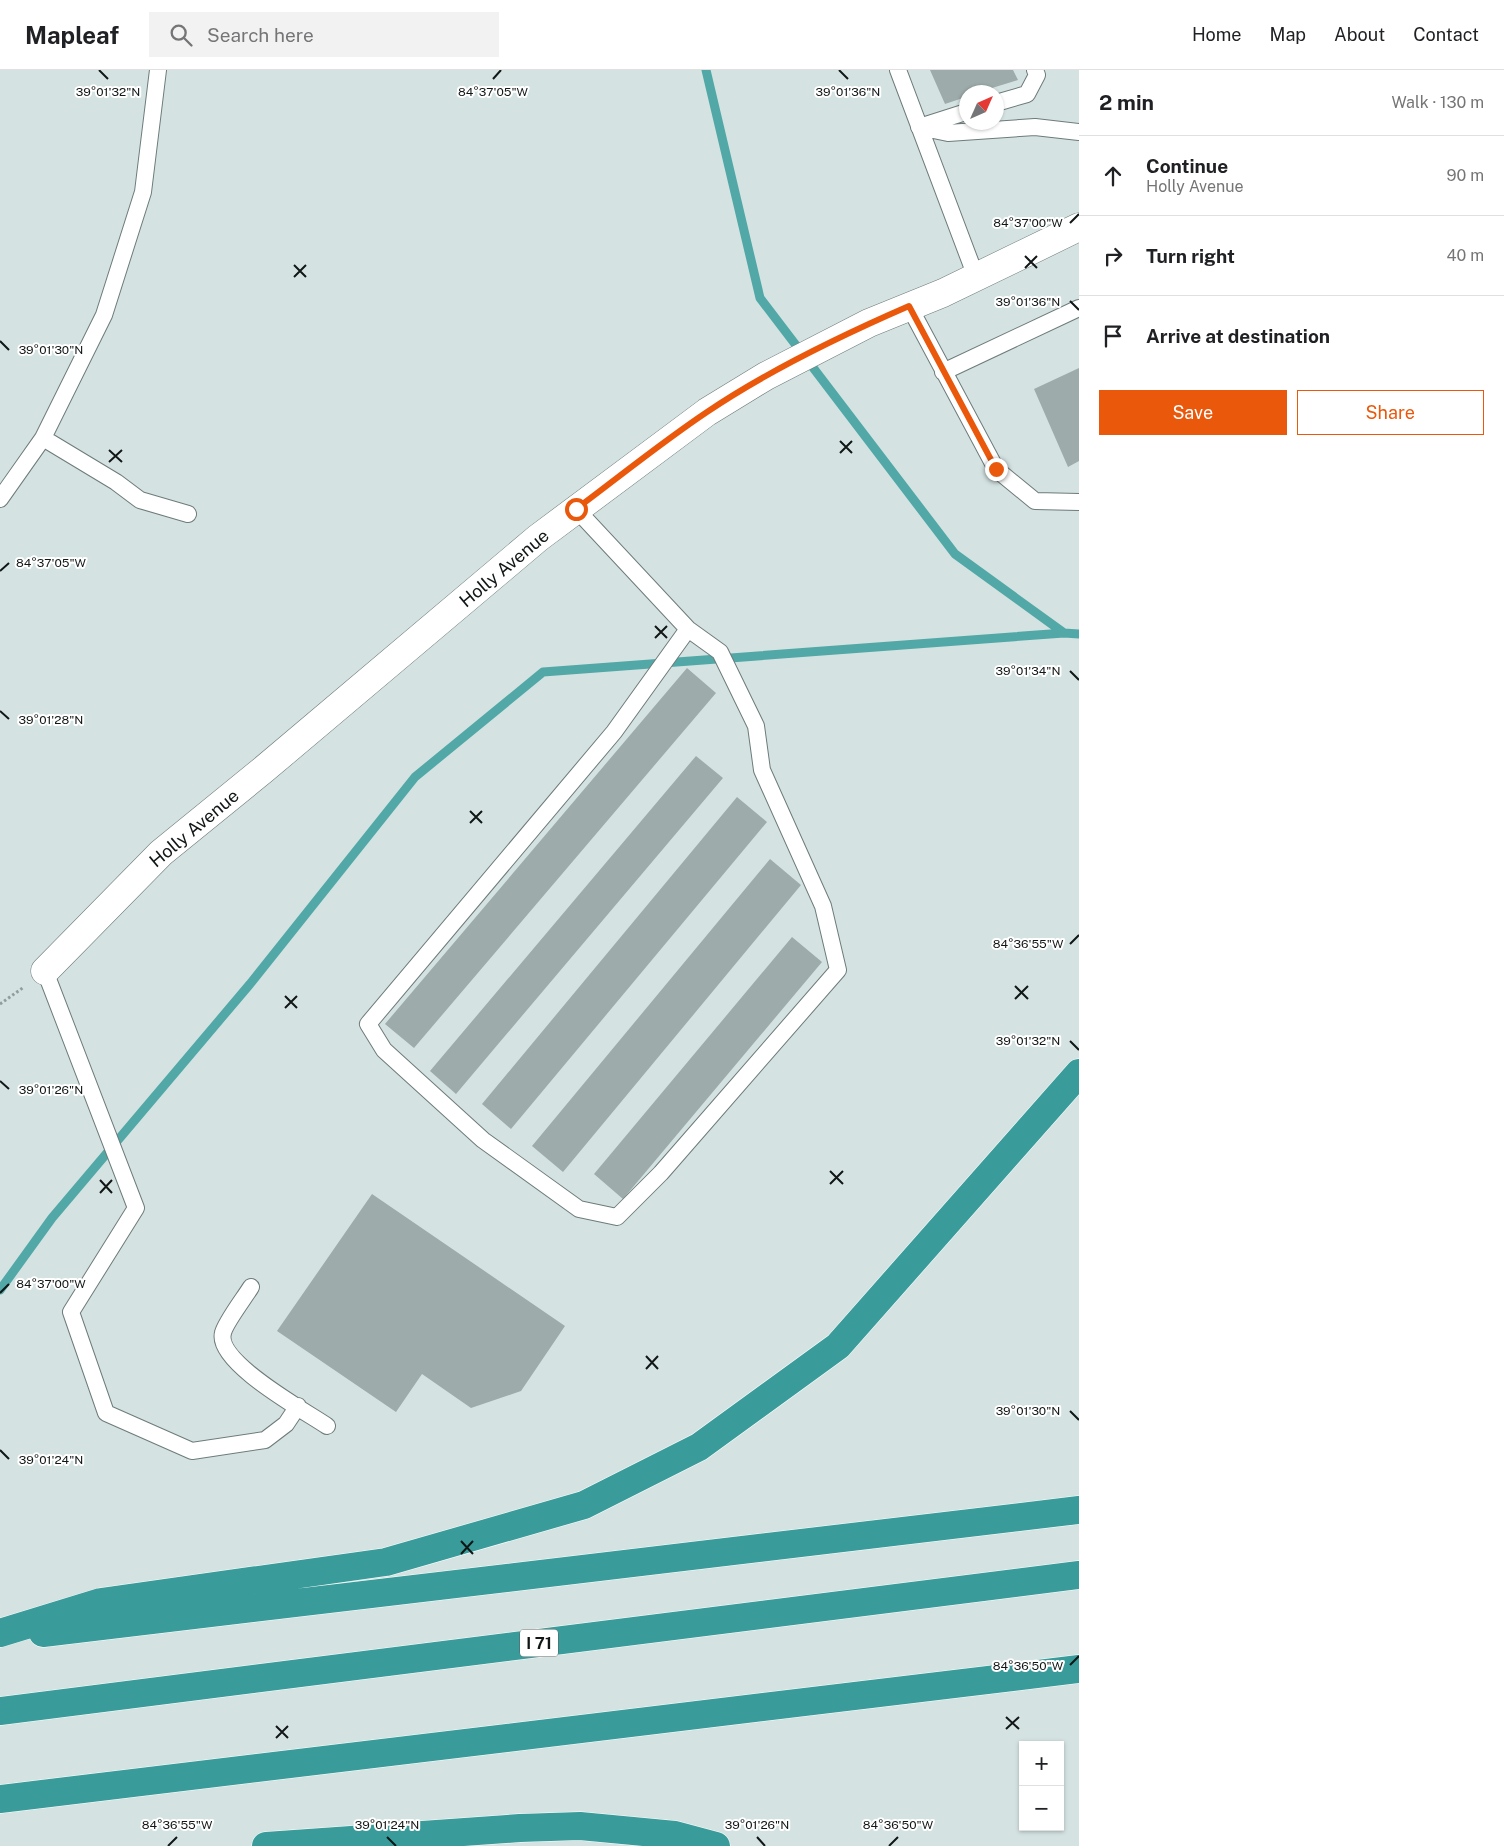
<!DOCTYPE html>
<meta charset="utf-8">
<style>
:root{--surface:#fff;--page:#f2f2f2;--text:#202124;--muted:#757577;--line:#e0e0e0;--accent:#ea580c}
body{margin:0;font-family:"Public Sans",sans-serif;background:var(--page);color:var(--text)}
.controls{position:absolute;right:15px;bottom:15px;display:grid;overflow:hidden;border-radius:0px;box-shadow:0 1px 4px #0004}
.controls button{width:45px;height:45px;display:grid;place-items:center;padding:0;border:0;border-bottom:1px solid var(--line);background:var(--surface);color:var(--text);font:25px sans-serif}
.compass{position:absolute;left:959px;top:15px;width:45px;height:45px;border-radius:50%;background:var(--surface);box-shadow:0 1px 4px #0004;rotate:45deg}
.stop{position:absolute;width:15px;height:15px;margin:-11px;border:4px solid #ea580c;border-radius:50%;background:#fff}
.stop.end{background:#ea580c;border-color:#fff;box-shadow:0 1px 5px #0008}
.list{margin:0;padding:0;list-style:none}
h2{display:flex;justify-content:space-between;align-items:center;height:65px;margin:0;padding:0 20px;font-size:21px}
h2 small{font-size:16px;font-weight:400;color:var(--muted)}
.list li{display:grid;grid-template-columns:32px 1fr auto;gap:15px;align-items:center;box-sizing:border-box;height:80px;padding:0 20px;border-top:1px solid var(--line)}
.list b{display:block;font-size:19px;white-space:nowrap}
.list p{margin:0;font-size:16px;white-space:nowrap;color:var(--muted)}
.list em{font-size:16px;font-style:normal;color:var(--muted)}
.actions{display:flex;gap:10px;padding:15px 20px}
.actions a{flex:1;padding:11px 0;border:1px solid var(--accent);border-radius:0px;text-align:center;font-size:18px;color:var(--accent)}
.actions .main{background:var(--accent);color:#fff}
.icon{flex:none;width:28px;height:28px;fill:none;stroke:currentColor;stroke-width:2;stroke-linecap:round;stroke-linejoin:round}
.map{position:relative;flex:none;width:1079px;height:1776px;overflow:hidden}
header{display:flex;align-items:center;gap:30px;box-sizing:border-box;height:70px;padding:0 25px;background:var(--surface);border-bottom:1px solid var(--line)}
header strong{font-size:24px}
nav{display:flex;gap:28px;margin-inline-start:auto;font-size:18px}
.search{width:350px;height:45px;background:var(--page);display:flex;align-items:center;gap:12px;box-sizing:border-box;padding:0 18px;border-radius:0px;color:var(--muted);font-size:19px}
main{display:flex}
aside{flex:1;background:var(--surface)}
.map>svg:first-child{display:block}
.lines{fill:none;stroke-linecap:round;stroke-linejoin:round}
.stream{stroke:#52a8a7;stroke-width:9}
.building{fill:#9dabaa}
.service-casing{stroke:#6d7b7a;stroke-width:18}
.minor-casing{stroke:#6d7b7a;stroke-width:29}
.motorway-casing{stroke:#fff;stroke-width:29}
.path{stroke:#919c9b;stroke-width:3;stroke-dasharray:2.5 2.5;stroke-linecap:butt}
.service{stroke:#fff;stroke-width:16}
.minor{stroke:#fff;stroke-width:28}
.motorway{stroke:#399c9b;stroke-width:28}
.route{stroke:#ea580c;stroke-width:6}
.ticks{fill:none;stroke:#111616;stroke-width:2}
.labels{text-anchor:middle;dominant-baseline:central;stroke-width:4;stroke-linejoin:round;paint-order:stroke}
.shield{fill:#fff;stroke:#585c5c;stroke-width:1}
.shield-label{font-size:16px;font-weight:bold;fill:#111616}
.street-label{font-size:18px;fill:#111616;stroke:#fff}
.ticks-label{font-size:12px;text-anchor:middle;fill:#111616;stroke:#fff;stroke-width:4;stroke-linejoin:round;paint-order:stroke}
</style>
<header>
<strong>Mapleaf</strong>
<div class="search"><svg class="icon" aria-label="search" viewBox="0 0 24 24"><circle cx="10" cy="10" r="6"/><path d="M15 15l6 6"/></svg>Search here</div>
<nav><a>Home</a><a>Map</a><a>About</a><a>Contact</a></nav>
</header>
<main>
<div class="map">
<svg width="1079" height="1776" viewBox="0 0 1079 1776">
<rect width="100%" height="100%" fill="#d4e3e2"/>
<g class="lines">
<path class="stream" d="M706,0L760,228L955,484L1064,563
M0,1220L52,1148L250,914L415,707L543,602L1064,563L1079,564"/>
</g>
<path class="building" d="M930,0H1013L1018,10L979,22H966V27L945,34Z
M1079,298V391L1068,397L1034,319Z
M687,598L716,623L414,978L385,954Z
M696,686L723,708L456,1024L430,1001Z
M737,727L767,752L511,1059L482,1034Z
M770,789L801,815L563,1102L532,1076Z
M792,867L822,892L623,1129L594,1104Z
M372,1124L565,1256L521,1321L471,1338L422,1304L396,1342L277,1261Z"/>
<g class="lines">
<defs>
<path id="service" d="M898,0L976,207
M996,33L1027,24L1037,5L1035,0
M919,57L948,63L1035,57L1079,62
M919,57L966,42
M909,236L996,399L1035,431L1079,432
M943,302L1079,238
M43,368L116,412L140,430L188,444
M0,429L43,368L104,245L143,122L158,0
M576,439L688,559L720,582L756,656L762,700L823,836L838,900L661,1103L617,1147L579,1139L483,1070L384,980L368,954L614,662L688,559
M45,901L136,1138L71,1242L106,1343L192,1381L265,1370L286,1354L298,1336
M251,1217C245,1227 225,1253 223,1263C215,1292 305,1341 327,1356"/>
<path id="minor" d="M45,901L161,783L263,700L538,468L707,342L766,306L869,253L943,223L1079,157"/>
<path id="motorway" d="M0,1563L101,1532L386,1492L584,1435L699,1377L838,1276L1079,1003
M43,1563L1079,1440
M0,1641L1079,1505
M0,1729L1079,1599
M266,1776L520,1758L580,1756L675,1765L716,1776"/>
</defs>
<use href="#service" class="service-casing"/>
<use href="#minor" class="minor-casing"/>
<use href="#motorway" class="motorway-casing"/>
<path class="path" d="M0,934L24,917"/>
<use href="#service" class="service"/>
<use href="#minor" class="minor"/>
<use href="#motorway" class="motorway"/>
</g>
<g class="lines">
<path class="route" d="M576,439C619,407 662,372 707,342C769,300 840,266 909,236L996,399"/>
</g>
<path class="ticks" d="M99,0L108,9M839,0L848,9M493,9L501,0M1070,153L1079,144M1025,186L1037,198M294,195L306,207M1025,198L1037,186M294,207L306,195M1070,231L1079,240M0,271L9,280M840,371L852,383M109,380L122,392M840,383L852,371M109,392L122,380M0,501L9,493M655,556L667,568M655,568L667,556M1070,601L1079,610M0,641L9,649M470,741L482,753M470,753L482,741M1070,874L1079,865M1015,916L1028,929M285,926L297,938M1015,929L1028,916M285,938L297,926M1070,971L1079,980M0,1011L9,1019M830,1101L843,1114M100,1110L112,1123M830,1114L843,1101M100,1123L112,1110M0,1223L9,1214M646,1286L658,1299M646,1299L658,1286M1070,1341L1079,1350M0,1380L9,1389M461,1471L473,1484M461,1484L473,1471M1070,1595L1079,1586M1006,1647L1019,1659M276,1656L288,1668M1006,1659L1019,1647M276,1668L288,1656M387,1767L396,1776M757,1767L765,1776M168,1776L177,1767M889,1776L898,1767"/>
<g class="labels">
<rect class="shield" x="520" y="1559.5" width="38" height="27" rx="4"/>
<g class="shield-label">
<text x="539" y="1573">I 71</text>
</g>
<g class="street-label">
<text transform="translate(504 498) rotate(-40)">Holly Avenue</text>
<text transform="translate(194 758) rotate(-40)">Holly Avenue</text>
</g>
</g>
<g class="ticks-label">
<text x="108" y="26">39°01'32"N</text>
<text x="493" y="26">84°37'05"W</text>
<text x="848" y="26">39°01'36"N</text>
<text x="1028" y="157">84°37'00"W</text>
<text x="1028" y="236">39°01'36"N</text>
<text x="51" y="284">39°01'30"N</text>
<text x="51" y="497">84°37'05"W</text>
<text x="1028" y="605">39°01'34"N</text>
<text x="51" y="654">39°01'28"N</text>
<text x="1028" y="878">84°36'55"W</text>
<text x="1028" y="975">39°01'32"N</text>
<text x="51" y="1024">39°01'26"N</text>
<text x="51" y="1218">84°37'00"W</text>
<text x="1028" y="1345">39°01'30"N</text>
<text x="51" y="1394">39°01'24"N</text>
<text x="1028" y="1600">84°36'50"W</text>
<text x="177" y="1759">84°36'55"W</text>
<text x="387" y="1759">39°01'24"N</text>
<text x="757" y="1759">39°01'26"N</text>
<text x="898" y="1759">84°36'50"W</text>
</g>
</svg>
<div class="controls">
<button>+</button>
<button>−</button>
</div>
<svg class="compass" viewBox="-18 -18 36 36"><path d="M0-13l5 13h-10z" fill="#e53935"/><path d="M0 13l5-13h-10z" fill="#757577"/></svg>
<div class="stop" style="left:576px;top:439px"></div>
<div class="stop end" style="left:996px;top:399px"></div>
</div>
<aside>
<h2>2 min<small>Walk · 130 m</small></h2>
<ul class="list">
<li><svg class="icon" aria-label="ahead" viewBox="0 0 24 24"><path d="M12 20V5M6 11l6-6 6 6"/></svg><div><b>Continue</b><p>Holly Avenue</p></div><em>90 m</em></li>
<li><svg class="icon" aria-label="right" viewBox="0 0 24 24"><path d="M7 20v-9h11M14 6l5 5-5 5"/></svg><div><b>Turn right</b></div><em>40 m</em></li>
<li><svg class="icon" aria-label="arrive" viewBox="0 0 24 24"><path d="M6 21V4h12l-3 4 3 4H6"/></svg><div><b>Arrive at destination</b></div></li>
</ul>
<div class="actions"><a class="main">Save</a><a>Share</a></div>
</aside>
</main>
